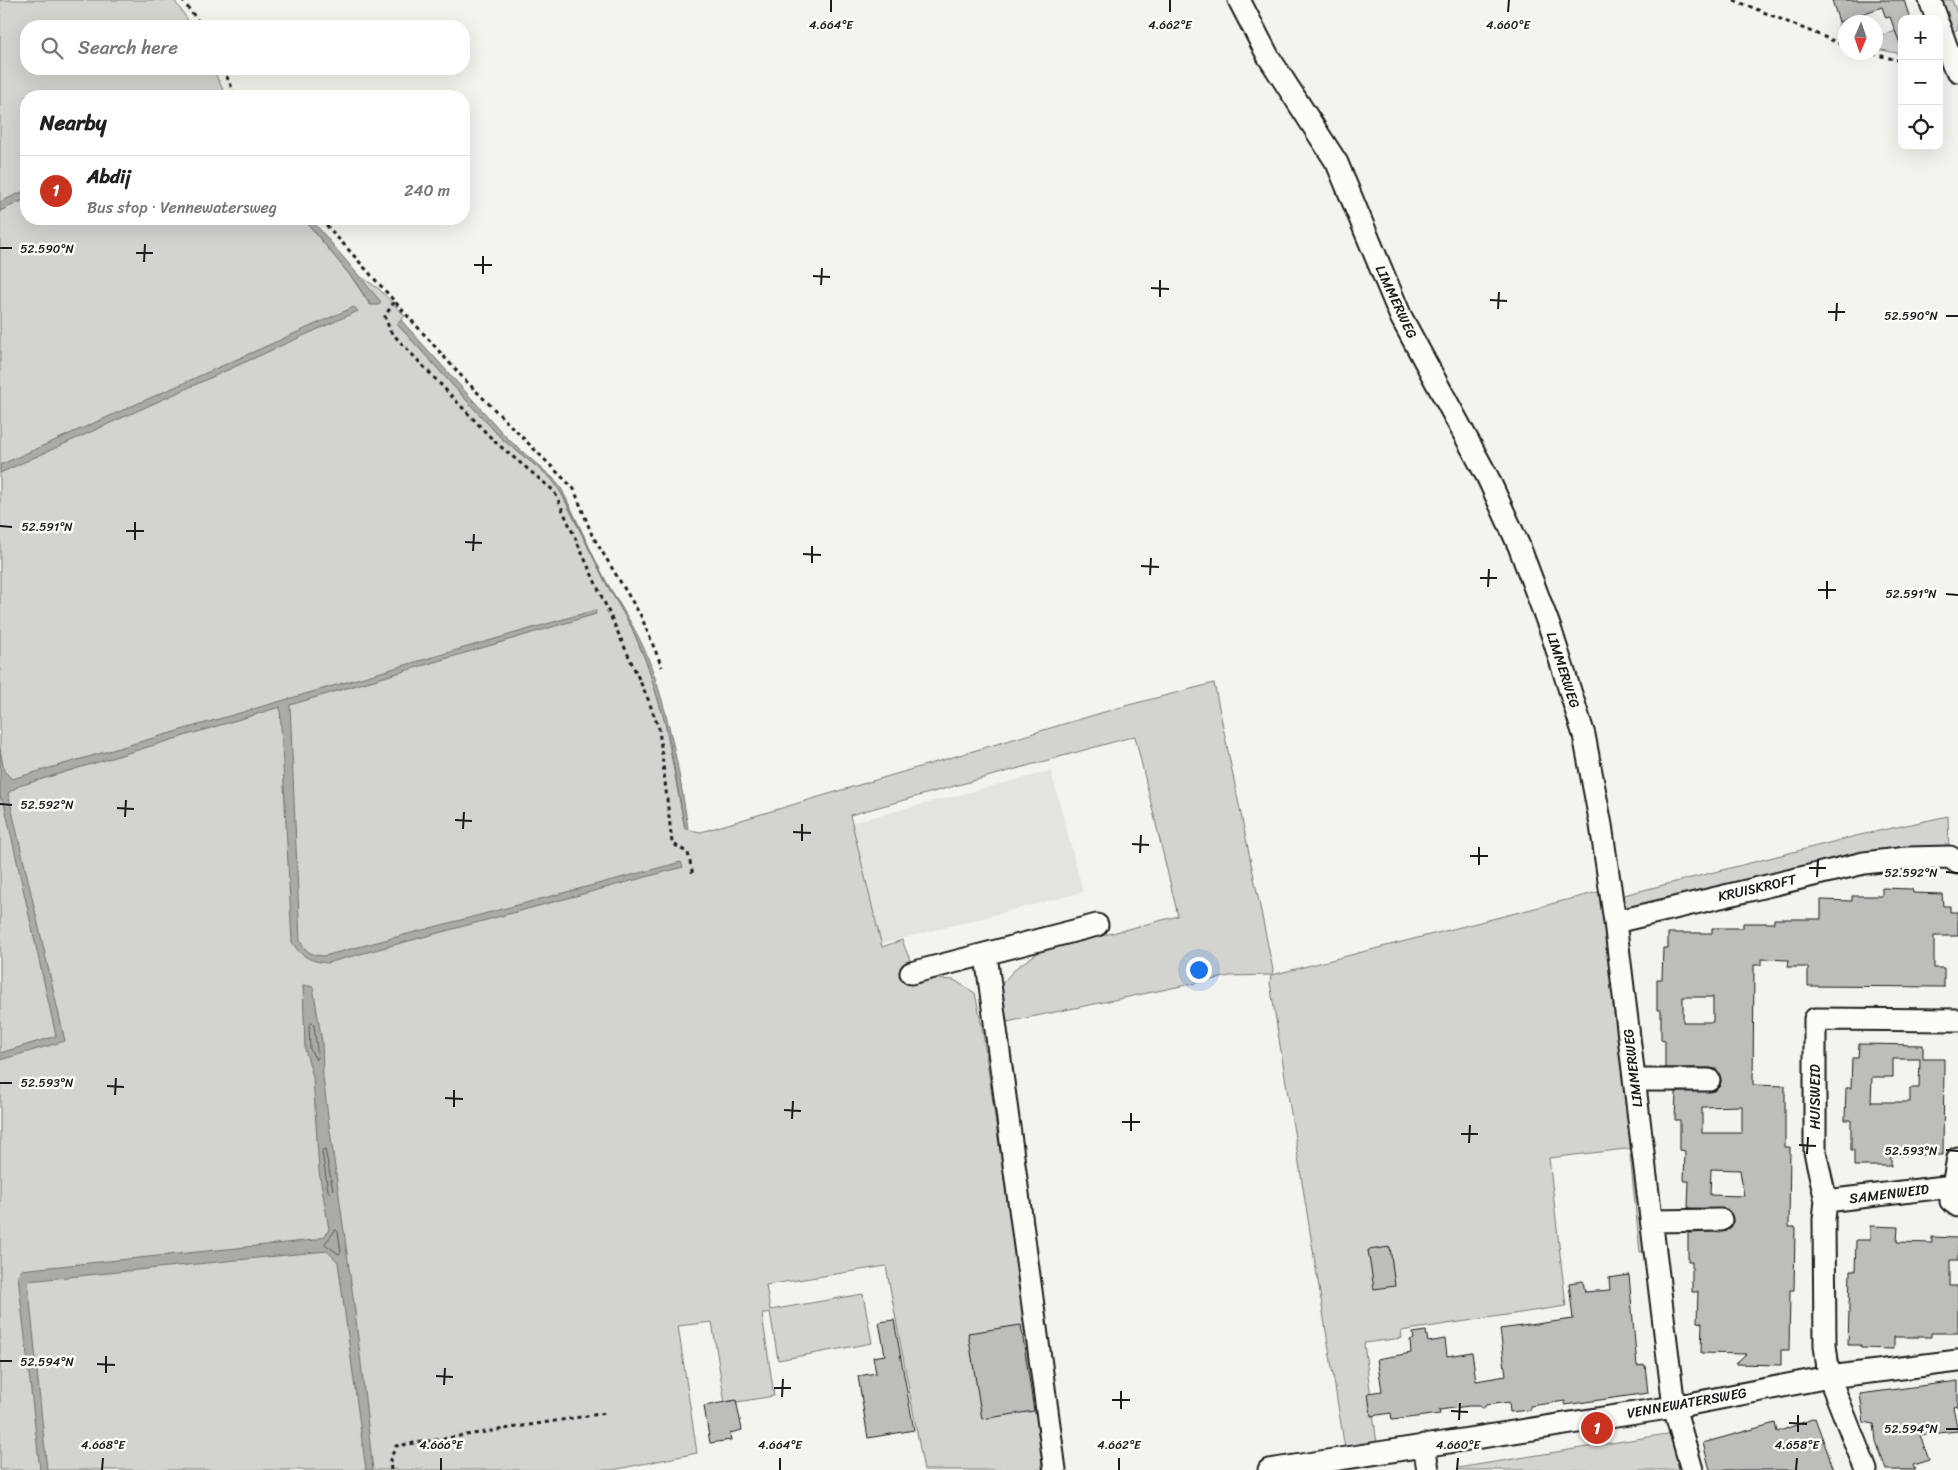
<!DOCTYPE html>
<meta charset="utf-8">
<style>
:root{--surface:#fff;--page:#f6f6f6;--text:#202124;--muted:#757577;--line:#e0e0e0;--accent:#c8321e}
body{margin:0;font-family:Sriracha,sans-serif;background:var(--page);color:var(--text)}
.controls{position:absolute;right:15px;top:15px;display:grid;overflow:hidden;border-radius:10px;box-shadow:0 5px 20px #0002}
.controls button{width:45px;height:45px;display:grid;place-items:center;padding:0;border:0;border-bottom:1px solid var(--line);background:var(--surface);color:var(--text);font:25px sans-serif}
.compass{position:absolute;left:1838px;top:15px;width:45px;height:45px;border-radius:50%;background:var(--surface);box-shadow:0 5px 20px #0002;rotate:182deg}
.you{position:absolute;left:1198px;top:969px;width:18px;height:18px;margin:-12px;border:4px solid #fff;border-radius:50%;background:#1a73e8;box-shadow:0 0 0 8px #1a73e833}
.badge{display:grid;place-items:center;width:32px;height:32px;border-radius:50%;background:var(--accent);color:#fff;font-size:16px;font-weight:700}
.pin{position:absolute;translate:-50% -50%;border:2px solid #fff;box-shadow:0 1px 5px #0006}
.list{margin:0;padding:0;list-style:none}
h2{display:flex;justify-content:space-between;align-items:center;height:65px;margin:0;padding:0 20px;font-size:21px}
h2 small{font-size:16px;font-weight:400;color:var(--muted)}
.list li{display:grid;grid-template-columns:32px 1fr auto;gap:15px;align-items:center;box-sizing:border-box;height:70px;padding:0 20px;border-top:1px solid var(--line)}
.list b{display:block;font-size:19px;white-space:nowrap}
.list p{margin:0;font-size:16px;white-space:nowrap;color:var(--muted)}
.list em{font-size:16px;font-style:normal;color:var(--muted)}
.icon{flex:none;width:28px;height:28px;fill:none;stroke:currentColor;stroke-width:2;stroke-linecap:round;stroke-linejoin:round}
.map{position:relative;flex:none;width:1958px;height:1470px;overflow:hidden}
.search{position:absolute;background:var(--surface);box-shadow:0 5px 20px #0002;left:20px;top:20px;width:450px;height:55px;display:flex;align-items:center;gap:12px;box-sizing:border-box;padding:0 18px;border-radius:20px;color:var(--muted);font-size:19px}
.panel{position:absolute;background:var(--surface);box-shadow:0 5px 20px #0002;left:20px;top:90px;width:450px;height:135px;border-radius:20px}
.map>svg:first-child{display:block}
.built{fill:#e4e3de}
.green{fill:#d4d3cf;stroke:#787876}
.water{fill:#abaaa6;stroke:#72716f}
.lines{fill:none;stroke-linecap:round;stroke-linejoin:round}
.shore{stroke:#555553;stroke-width:1}
.building{fill:#bebdba;stroke:#1c1c1c;fill-rule:evenodd}
.minor-casing{stroke:#1c1c1c;stroke-width:25}
.path{stroke:#1c1c1c;stroke-width:3;stroke-dasharray:4 4;stroke-linecap:butt}
.minor{stroke:#fdfcf7;stroke-width:21}
.ticks{fill:none;stroke:#1c1c1c;stroke-width:2}
.labels{text-anchor:middle;dominant-baseline:central;stroke-width:5;stroke-linejoin:round;paint-order:stroke}
.street-label{font-size:14px;fill:#1c1c1c;stroke:#fdfcf7}
.ticks-label{font-size:12px;text-anchor:middle;fill:#1c1c1c;stroke:#fdfcf7;stroke-width:5;stroke-linejoin:round;paint-order:stroke}
</style>
<div class="map">
<svg width="1958" height="1470" viewBox="0 0 1958 1470">
<rect width="100%" height="100%" fill="#f4f3ee"/>
<filter id="ink" filterUnits="userSpaceOnUse"><feTurbulence type="fractalNoise" baseFrequency=".02" numOctaves="2"/><feDisplacementMap in="SourceGraphic" scale="10" xChannelSelector="R" yChannelSelector="G"/><feConvolveMatrix kernelMatrix="1 2 1 2 8 2 1 2 1" color-interpolation-filters="sRGB"/></filter>
<g filter="url(#ink)">
<path class="built" d="M1051,771L1083,892L877,945L846,824Z"/>
<path class="green" d="M0,0H174L192,26H26V69H213L226,96H26V219H304L353,279L370,305L381,302L351,270L379,289L405,316L397,324L501,438L551,478L559,489L607,585L632,628L647,664L664,718L685,829L701,832L1121,707L1214,683L1273,970L1272,975L1602,891L1634,1148L1549,1158L1566,1306L1401,1331L1402,1338L1364,1343L1377,1444L1345,1449L1270,983L1271,975L1230,976L1002,1023L996,997L1003,982L1017,967L1039,952L1178,916L1135,736L850,815L882,947L902,940L915,973L938,979L954,980L975,993L982,1027L1042,1442V1470H924L886,1266L766,1285L770,1310L863,1294L872,1343L778,1360L770,1312L762,1314L774,1396L725,1404L712,1322L678,1326L697,1453L613,1470H0Z
M1939,0H1952L1958,16V29L1951,33Z
M1839,22H1850H1846L1845,38L1838,35Z
M1902,30V54L1876,49V36Z
M1948,816L1949,852L1626,910L1624,895L1860,835Z
M1637,1154L1646,1251L1640,1252L1630,1155Z
M1673,1433L1684,1470H1458V1468Z"/>
<path class="water" d="M26,190V199L0,211V202Z
M304,219H311L381,302L379,305H371L353,279Z
M354,307L358,311L0,473V465Z
M401,320L508,439L553,478L561,488C577,519 590,551 606,581C621,607 637,630 648,658C669,713 679,769 688,828L685,829L668,732L647,664L632,628L607,585L565,499L551,478L501,438L397,324Z
M595,610L596,614L290,705L300,941C306,952 311,955 324,956L681,862L683,867L327,963C310,961 301,957 292,942L280,707L19,786L8,793L65,1041L0,1060V1053L56,1036L4,803L0,797V749L4,771L12,779Z
M303,985L313,987L322,1042L323,1077L329,1124L355,1311L373,1470H366L338,1262L327,1251L28,1281L47,1470H40L18,1276L20,1270L315,1240L325,1236L329,1229L319,1171L313,1077L305,1049Z"/>
<g class="lines">
<path class="shore" d="M312,1023L314,1025L318,1058L316,1060L310,1049L309,1026Z
M325,1149L333,1190L330,1193L328,1191L322,1151Z
M336,1230L338,1232L341,1251L339,1254L325,1244Z"/>
</g>
<path class="building" d="M1832,0H1904L1910,19H1902V44H1900L1890,17L1886,18L1882,7L1839,22Z
M1882,888L1912,889L1913,893L1942,894L1943,906H1950V912H1958V936H1934V968H1944V987L1808,986V967H1788L1789,960L1761,959V965H1754L1753,1085L1785,1086V1147H1790L1789,1227H1795L1794,1290H1790L1789,1350H1781V1365L1735,1364L1746,1354L1701,1353L1702,1323L1697,1322L1698,1292H1692V1261H1688V1233L1727,1231L1732,1226L1733,1219L1727,1209L1688,1208L1689,1181H1684L1685,1151L1680,1150V1120H1675L1676,1092L1715,1091L1720,1086L1721,1080L1716,1069L1709,1068H1665V1041L1661,1040V1010H1657V979H1662L1663,948H1668V933H1712V928H1743V923H1774V919H1821V900L1852,901V896H1882ZM1683,997H1713V1022H1683ZM1742,1106V1133H1702V1107ZM1711,1169L1740,1170L1744,1196L1710,1195Z
M1859,1044L1923,1045V1059H1944L1943,1155H1891V1166H1854V1150H1851V1120H1845L1846,1088H1851L1852,1058H1858ZM1893,1059H1920L1919,1088H1910V1102H1871L1872,1077H1893Z
M1870,1226L1898,1227L1897,1242L1932,1243V1237L1958,1238V1260H1950V1286H1958V1333H1931V1337H1894V1349L1861,1348V1345H1848L1850,1271H1855L1856,1240H1870Z
M1390,1247L1395,1286L1374,1289L1368,1250Z
M1629,1275L1637,1366L1645,1365L1648,1393L1565,1405V1401L1530,1406V1410L1510,1412L1509,1402L1486,1405L1483,1409L1479,1406H1469L1439,1410L1440,1414L1392,1420L1391,1413L1371,1416L1368,1393L1382,1391L1377,1359L1411,1353L1410,1340L1414,1339L1413,1333L1426,1331L1428,1342L1445,1339L1447,1356L1472,1352L1476,1381L1506,1376L1500,1329L1573,1319L1569,1283L1583,1281L1585,1292L1610,1290L1609,1278Z
M894,1320L914,1430L868,1438L858,1376L876,1373L873,1357L885,1355L879,1322Z
M1021,1325L1034,1411L982,1419L968,1333Z
M1958,1381V1406L1953,1407L1958,1431L1920,1435L1929,1460L1913,1465L1915,1470H1886L1876,1441L1874,1424L1864,1422L1860,1394Z
M736,1400L742,1430L730,1433L731,1440L710,1443L704,1406Z
M1815,1418L1834,1470H1710L1703,1443L1775,1423L1777,1432Z"/>
<g class="lines">
<defs>
<path id="minor" d="M1239,0L1268,56L1337,163L1401,317L1488,478L1519,546L1551,631L1584,735L1601,825L1615,922L1674,1407L1692,1470
M1930,0L1937,19
M1939,26L1953,65L1958,71
M1615,922L1864,863L1907,858L1950,857L1958,863
M986,955L1055,1470
M911,973L1097,925
M1635,1080H1709
M1953,1186L1951,1201L1958,1206
M1826,1201L1953,1186L1958,1158
M1652,1221L1721,1220
M1424,1445L1428,1470
M1269,1470L1674,1407L1829,1377L1958,1361
M1866,1470L1829,1377L1825,1345L1824,1219L1826,1201L1815,1152V1019L1958,1020"/>
</defs>
<use href="#minor" class="minor-casing"/>
<path class="path" d="M182,0L202,26
M1734,0L1846,46
M1865,52L1902,61
M223,69L236,96
M321,219L464,379L574,489L592,535L641,616L662,667
M394,302L385,316L390,331L494,441L554,491L648,699L659,729L672,843L688,853L693,875
M391,1470L390,1460L396,1446L606,1413"/>
<use href="#minor" class="minor"/>
</g>
</g>
<path class="ticks" d="M831,12V0M1170,12V0M1508,12L1509,0M0,248H12M136,253H153M144,262L145,244M474,265H492M483,274V256M813,276L830,277M821,285L822,268M1151,288L1169,289M1160,297V280M1490,300L1507,301M1498,309L1499,292M1828,312H1845M1946,316H1958M1836,321L1837,303M0,526L12,527M126,531H144M135,540V522M465,542L482,543M473,551L474,534M803,554L821,555M812,563V546M1141,566L1159,567M1150,575L1151,558M1480,578H1497M1488,587L1489,569M1818,590H1836M1946,594L1958,595M1827,599V581M0,804L12,805M117,808L134,809M125,817L126,800M455,820L472,821M463,829L464,812M793,832L811,833M802,841V824M1132,844L1149,845M1140,853L1141,835M1470,856H1488M1479,865V847M1809,868H1826M1946,872L1958,873M1817,877L1818,859M0,1083H12M107,1086L124,1087M115,1095L116,1078M445,1098L463,1099M454,1107V1090M784,1110L801,1111M792,1119L793,1101M1122,1122H1140M1131,1131V1113M1461,1134H1478M1469,1143L1470,1125M1799,1145L1816,1146M1946,1150L1958,1151M1807,1154L1808,1137M0,1361H12M97,1364L115,1365M106,1373V1356M436,1376L453,1377M444,1385L445,1368M774,1388H791M782,1397L783,1379M1112,1400H1130M1121,1409V1391M1451,1411L1468,1412M1459,1420L1460,1403M1789,1423L1807,1424M1946,1429H1958M1798,1432V1415M102,1470L103,1458M441,1470V1458M780,1470V1458M1119,1470V1458M1457,1470L1458,1458M1796,1470L1797,1458"/>
<g class="labels">
<g class="street-label">
<text transform="translate(1396 302) rotate(65)">LIMMERWEG</text>
<text transform="translate(1563 670) rotate(72)">LIMMERWEG</text>
<text transform="translate(1757 888) rotate(-13)">KRUISKROFT</text>
<text transform="translate(1633 1068) rotate(-97)">LIMMERWEG</text>
<text transform="translate(1815 1097) rotate(-90)">HUISWEID</text>
<text transform="translate(1889 1194) rotate(-7)">SAMENWEID</text>
<text transform="translate(1687 1403) rotate(-10)">VENNEWATERSWEG</text>
</g>
</g>
<g class="ticks-label">
<text x="831" y="29">4.664°E</text>
<text x="1170" y="29">4.662°E</text>
<text x="1508" y="29">4.660°E</text>
<text x="47" y="253">52.590°N</text>
<text x="1911" y="320">52.590°N</text>
<text x="47" y="531">52.591°N</text>
<text x="1911" y="598">52.591°N</text>
<text x="47" y="809">52.592°N</text>
<text x="1911" y="877">52.592°N</text>
<text x="47" y="1087">52.593°N</text>
<text x="1911" y="1155">52.593°N</text>
<text x="47" y="1366">52.594°N</text>
<text x="1911" y="1433">52.594°N</text>
<text x="103" y="1449">4.668°E</text>
<text x="441" y="1449">4.666°E</text>
<text x="780" y="1449">4.664°E</text>
<text x="1119" y="1449">4.662°E</text>
<text x="1458" y="1449">4.660°E</text>
<text x="1797" y="1449">4.658°E</text>
</g>
</svg>
<div class="controls">
<button>+</button>
<button>−</button>
<button><svg class="icon" aria-label="locate" viewBox="0 0 24 24"><circle cx="12" cy="12" r="6"/><path d="M12 2v4M12 18v4M2 12h4M18 12h4"/></svg></button>
</div>
<svg class="compass" viewBox="-18 -18 36 36"><path d="M0-13l5 13h-10z" fill="#e53935"/><path d="M0 13l5-13h-10z" fill="#757577"/></svg>
<div class="you"></div>
<div class="pin badge" style="left:1597px;top:1428px">1</div>
<div class="search"><svg class="icon" aria-label="search" viewBox="0 0 24 24"><circle cx="10" cy="10" r="6"/><path d="M15 15l6 6"/></svg>Search here</div>
<section class="panel">
<h2>Nearby<small></small></h2>
<ul class="list">
<li><span class="badge">1</span><div><b>Abdij</b><p>Bus stop · Vennewatersweg</p></div><em>240 m</em></li>
</ul>
</section>
</div>
